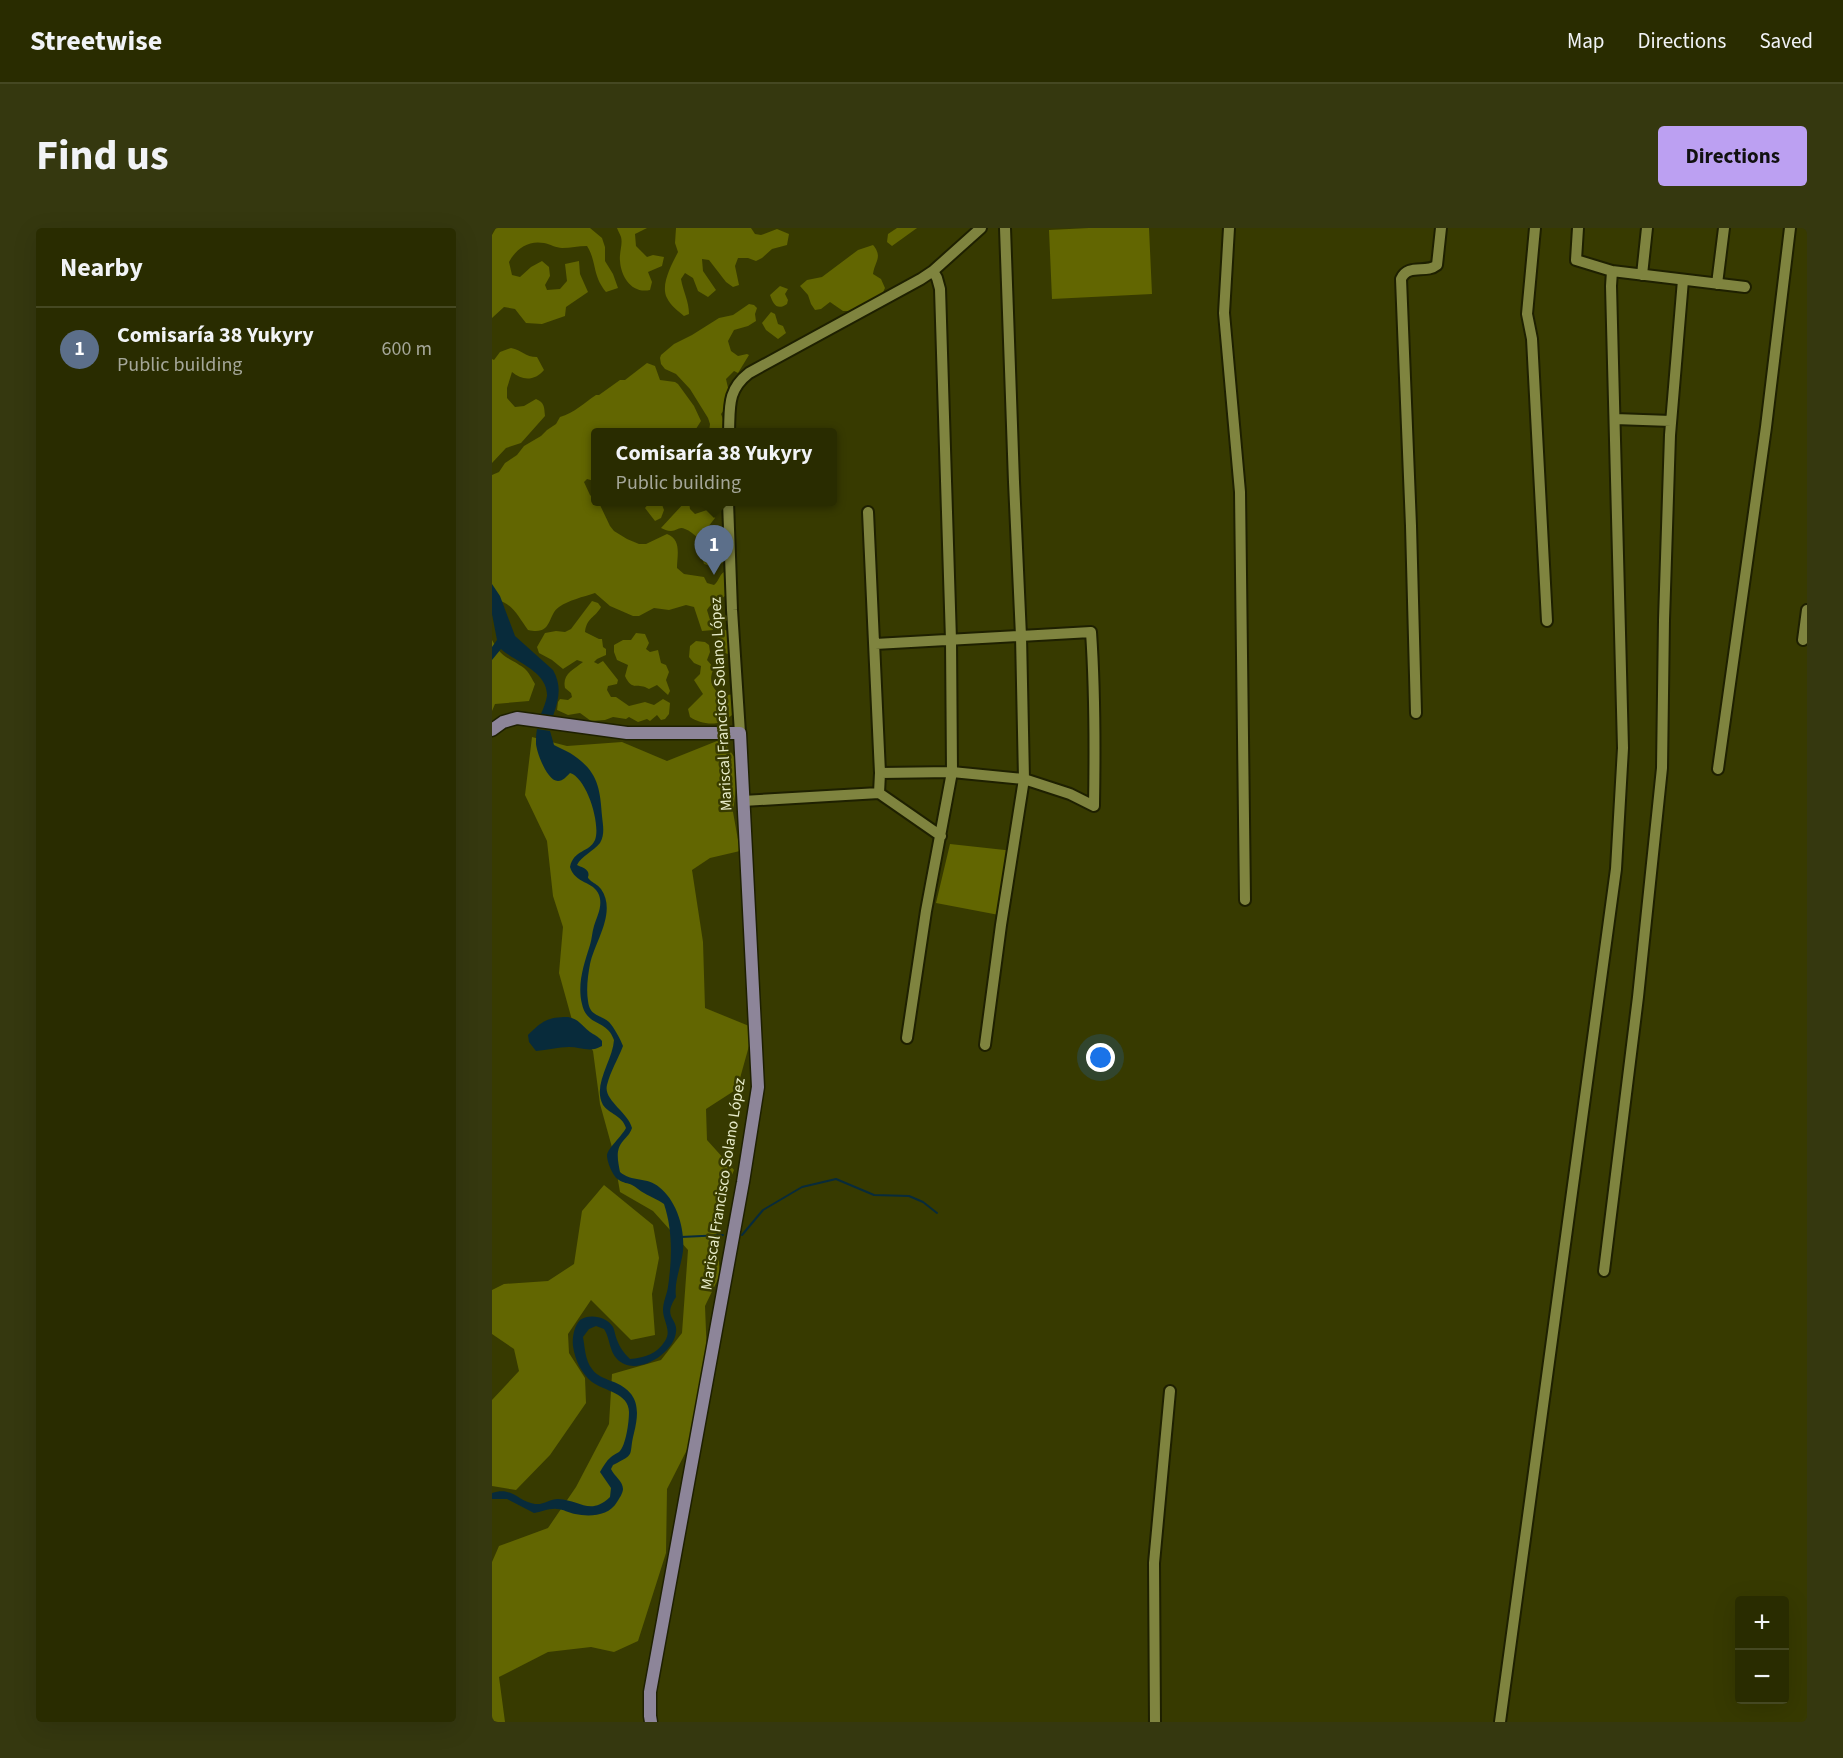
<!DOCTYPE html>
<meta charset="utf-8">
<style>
:root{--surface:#292c00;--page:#35380f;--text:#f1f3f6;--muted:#a5a799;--line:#454822;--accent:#bca0f2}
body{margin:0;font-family:"Source Sans 3",sans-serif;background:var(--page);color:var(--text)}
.controls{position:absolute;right:18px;bottom:18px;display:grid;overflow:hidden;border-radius:6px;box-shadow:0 6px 24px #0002}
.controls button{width:54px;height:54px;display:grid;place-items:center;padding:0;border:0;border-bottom:2px solid var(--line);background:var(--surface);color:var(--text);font:30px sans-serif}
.you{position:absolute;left:609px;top:830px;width:21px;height:21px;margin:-15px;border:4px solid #fff;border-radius:50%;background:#1a73e8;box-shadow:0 0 0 9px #1a73e833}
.badge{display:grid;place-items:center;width:39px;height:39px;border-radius:50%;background:var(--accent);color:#fff;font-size:20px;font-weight:700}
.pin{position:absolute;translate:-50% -50px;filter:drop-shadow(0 2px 3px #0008)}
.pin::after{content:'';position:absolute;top:32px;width:21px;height:18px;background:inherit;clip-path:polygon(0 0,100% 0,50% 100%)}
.popup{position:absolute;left:99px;top:200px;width:246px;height:78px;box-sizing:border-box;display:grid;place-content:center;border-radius:6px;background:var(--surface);filter:drop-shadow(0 2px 4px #0005);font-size:20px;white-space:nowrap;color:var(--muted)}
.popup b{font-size:22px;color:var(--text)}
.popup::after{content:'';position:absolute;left:50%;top:100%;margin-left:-12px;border:12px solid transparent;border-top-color:var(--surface)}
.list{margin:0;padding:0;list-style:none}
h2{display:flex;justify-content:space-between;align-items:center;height:78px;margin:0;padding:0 24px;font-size:26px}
h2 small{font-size:20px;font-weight:400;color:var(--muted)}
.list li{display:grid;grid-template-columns:39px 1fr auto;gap:18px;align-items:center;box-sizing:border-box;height:84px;padding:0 24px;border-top:2px solid var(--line)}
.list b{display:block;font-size:22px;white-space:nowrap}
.list p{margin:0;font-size:20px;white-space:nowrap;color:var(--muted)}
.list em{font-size:20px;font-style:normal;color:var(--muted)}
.map{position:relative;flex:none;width:1315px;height:1494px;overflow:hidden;border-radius:6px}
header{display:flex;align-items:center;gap:36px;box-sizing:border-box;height:84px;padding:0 30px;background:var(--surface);border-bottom:2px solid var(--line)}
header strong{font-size:28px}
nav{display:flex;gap:33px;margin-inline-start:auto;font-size:21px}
.intro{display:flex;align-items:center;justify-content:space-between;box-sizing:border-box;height:144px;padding:0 36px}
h1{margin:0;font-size:42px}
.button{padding:15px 27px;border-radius:6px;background:var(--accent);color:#111;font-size:21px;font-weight:700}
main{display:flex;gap:36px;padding:0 36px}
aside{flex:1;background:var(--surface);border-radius:6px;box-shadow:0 6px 24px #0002}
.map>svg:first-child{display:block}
.green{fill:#626601}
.water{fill:#082b3b}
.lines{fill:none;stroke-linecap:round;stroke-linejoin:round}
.stream{stroke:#082b3b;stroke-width:2}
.minor-casing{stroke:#1e2000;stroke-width:14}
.major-casing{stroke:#1e2000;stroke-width:15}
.minor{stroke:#7f843f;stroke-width:10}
.major{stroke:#8d8599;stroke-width:12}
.labels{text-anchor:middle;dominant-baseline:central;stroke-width:5;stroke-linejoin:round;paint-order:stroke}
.street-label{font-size:16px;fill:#e8ecc9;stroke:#373a00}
</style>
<header>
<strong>Streetwise</strong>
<nav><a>Map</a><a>Directions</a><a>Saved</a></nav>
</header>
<div class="intro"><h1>Find us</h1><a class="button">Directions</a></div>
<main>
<aside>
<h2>Nearby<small></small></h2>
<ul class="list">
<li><span class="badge" style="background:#5c6f8a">1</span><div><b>Comisaría 38 Yukyry</b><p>Public building</p></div><em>600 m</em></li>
</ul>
</aside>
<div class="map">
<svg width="1315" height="1494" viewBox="0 0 1315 1494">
<rect width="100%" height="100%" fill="#373a00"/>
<path class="green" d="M4,0H98L110,10L113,19V33L121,46L126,60L114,64C100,47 105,34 95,18C86,18 79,20 70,20C64,20 58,16 52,15C36,12 24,21 17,34L20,47L28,49L39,39L50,33L57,39L58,48L53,57L55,62L68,61L75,53L73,36L87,33L88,46L96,64L74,79L73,88L50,96L34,95L23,81L12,79L0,90V7Z
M125,0H155L143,6L144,18L155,29L161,27L172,29L170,38L156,44L160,54L158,62C140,66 129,49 128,33C127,25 131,16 129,9C128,6 126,3 125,0Z
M184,0H259L263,6L269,7L285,1L297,6L295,17L280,21L270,30L264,33L256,30H246L243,38L247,57L241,59L234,54L217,32L210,31L211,43L224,62L216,69L206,63L201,50L193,45L189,51C191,63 197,73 197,86L192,88C186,83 178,77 175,70C168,57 180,36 186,24L183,15Z
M405,0H425L400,18L395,14L396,6Z
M597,0H657L660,66L560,71L557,2Z
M381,17C391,29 383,33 381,46L389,51L393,60L388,71L362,83H351L338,74L329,81L323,82L319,76L316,67L308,58L315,52L330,49L366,22Z
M288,58L296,61L293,66L296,72L295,76C285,83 281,76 278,67Z
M257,76L262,77L265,80L263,86L264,93L256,98L242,102L236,113L239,123L246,128L255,126L257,127L246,145L242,143L234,151L239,173L229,186L236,204H217L218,196L216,190L198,161L184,146L173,141L169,136L168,130L169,127L182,116L200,107L227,90L241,87Z
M279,84L283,86L286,96L291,98L294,105L286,111L274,102L270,95Z
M19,120C30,122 33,129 45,129L52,142C43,153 30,153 20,144L15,160V170L23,179L32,178L44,171C53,175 52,179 53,188L29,215L14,220L0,235V131L2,132L8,124Z
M155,135L163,138L168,152L183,154L186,156L202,178L209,193L202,204H104L103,257L102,253L95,251L92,254L98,267L108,277L118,298L122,303L135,311L147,316H154L175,306C190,312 185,327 185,340L192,346L212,349L215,355L222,357C227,353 227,347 232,344H236V365C229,373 220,373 215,382L221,402L210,403L202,379L194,377L177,382L162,380L147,388H141L118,378L103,365C91,369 77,372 67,379C55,387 61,408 36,402C27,390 21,376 6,372L0,360V247L7,244L13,235L25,227L32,218L49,208L55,202L64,196L68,189C82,185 92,175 104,167H107L128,152H133Z
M158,274H169L172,282L169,290L163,293L153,280Z
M193,274H197L198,281L203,286L218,281L222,284L223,290L216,299L221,307L219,313C206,315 204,305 193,301C187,298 185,303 179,303C175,303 172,301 169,300Z
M232,303L237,311L234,333L223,339L212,336L210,329L224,319L227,304Z
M100,373L106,375L109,379C103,390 95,389 93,404L107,411H110L111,419L114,421V427L105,431L102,434L106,436L111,433L126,452L125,456L116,458L115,462L119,469H124L137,478L153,474L162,477L171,471L178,475L177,486L173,491L169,492L165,487L158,493L155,491L146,494L137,489L134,491L121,489L113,492L99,493L88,485L76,487L65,482L66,474L68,471L76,472L80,469L79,465L73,460C70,446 81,442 91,434L85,432L71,441L60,432L47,425L45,419L53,405L64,403L73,404L79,401Z
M231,401L236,403L245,415L236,426L230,424L223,414Z
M144,405L153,406L157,415L154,421L158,424L166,422L169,435L174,437L177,444L174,452L178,463L176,467L165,457L157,461C146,454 140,464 133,448L136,437L125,432L122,424V417L131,412H139Z
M0,412C10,431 17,429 32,440C37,444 40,451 43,456L37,473L3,476L0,483Z
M204,413L213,414L217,417L218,424L215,432L222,440C216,452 220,460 229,468L242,466L251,478C246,482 236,491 231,493C221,498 207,495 198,489L196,481L211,466L202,452L208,446L209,438L202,435L197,429L198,418Z
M40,509L75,518L130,514L175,533L230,511L247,536L241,584L248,623L218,630L200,642L211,714L213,780L262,800L245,861L214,881L215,912L242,942L223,988L228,1047L213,1078L216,1154L203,1206L175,1261L174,1325L146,1413L122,1424L99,1419L56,1424L7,1449L13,1494H0V1334L7,1318L56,1300L84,1259L117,1196L120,1146L169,1132L190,1105L196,1022L161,983L128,964L121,923L108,876L101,823L80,792L67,745L71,699L61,668L55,613L33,567Z
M458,616L522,623L507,687L444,675Z
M112,957L161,997L167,1030L160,1066L163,1107L139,1112L99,1072L76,1106L77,1125L93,1150L94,1175L58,1227L24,1262L0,1258V1172L27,1143L22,1121L0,1106V1062L12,1056L56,1053L82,1036L90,983Z"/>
<path class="water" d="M0,356L8,368L23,408L61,442C70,458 67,471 61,488L49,486C51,481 54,474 55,468C56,443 23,434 9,421L0,432V419L5,412L0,386Z
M45,501L58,503L62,517C67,520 73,522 78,525C105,542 108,558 110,588C111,598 113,606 108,615C102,623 89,628 85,637C89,639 94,640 96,644C98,650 93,648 99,653C103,656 106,657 109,661C125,684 103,713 98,736C96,747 94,761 96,773C98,789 108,786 117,794C121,798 129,812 131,818C126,831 118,844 115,857C111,872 136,884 140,900C138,906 135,908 131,913C123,922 126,933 128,944C139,954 156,949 167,959C185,973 193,1001 191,1023C189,1039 182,1053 184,1069C170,1090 186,1090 184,1104C182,1126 143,1150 125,1131C117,1123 118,1110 112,1101L104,1098L97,1101L91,1109C93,1120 93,1132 100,1141C105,1148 112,1150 119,1153C147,1163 148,1181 142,1205C136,1228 145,1225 121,1237L119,1241C122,1248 131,1253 131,1261C131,1265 127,1271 125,1274C117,1288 98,1289 83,1286C77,1285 71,1281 65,1281C58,1280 49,1284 42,1285L15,1271H0V1265C21,1258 26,1274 43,1276C52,1277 58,1271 66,1271C88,1272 98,1288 118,1269L119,1260L108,1244C111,1239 114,1233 119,1229C121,1227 124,1226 127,1224C134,1218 137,1194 137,1184C137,1165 112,1163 100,1154C89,1145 83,1132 81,1118C80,1110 82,1098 88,1092C98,1085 115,1089 121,1099C123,1103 123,1108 125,1112C128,1120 132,1125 138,1131C152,1130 165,1126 173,1113C180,1102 171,1093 171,1082C171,1074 175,1066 176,1059C180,1031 181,1003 172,976C165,971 159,969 152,965C148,963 144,959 140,957C136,955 131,955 127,952C121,949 115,934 115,927C116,920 130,908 134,900C130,887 117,886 111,877C100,857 121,832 122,812C115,791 95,799 90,776C85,756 92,736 98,717C100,711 100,704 102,698C105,688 111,678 107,667C102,653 83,656 78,639C82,621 97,625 103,612C109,597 95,550 78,545C75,548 71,553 66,553C55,553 45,525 44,516C44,511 44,506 45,501Z
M76,789C87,791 89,797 98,804C102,807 106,808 110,813V818C98,825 89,819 77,819C66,819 55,822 44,823L37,814L36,807C50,793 56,789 76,789Z"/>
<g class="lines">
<path class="stream" d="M250,1007L271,982L310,959L344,951L382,967L417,968L431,974L445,985
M189,1009L231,1007"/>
<defs>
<path id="minor" d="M737,0L732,85L748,264L753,672
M1043,0L1035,86L1040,111L1055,393
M1086,0L1084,32L1120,43L1253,59
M1150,47L1155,0
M1225,56L1232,0
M1123,191L1179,193
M237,204C238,179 235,162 257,145L429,51L441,43L489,0
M236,274L240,382L248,505
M376,284L388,545L387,565
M1311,412L1315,382
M383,416L599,404C603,462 603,520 602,578L578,566L532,551L460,544L388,545
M924,485L919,298L909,51C916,35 934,46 945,37L949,0
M1226,541L1274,199L1298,0
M251,573L387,565L449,608
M415,810L434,683L460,544L459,412L448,61L445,50L441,43
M493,817L509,697L532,551L529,408L522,254L513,0
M1112,1043L1146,769L1170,540L1172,392L1178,207L1191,52
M663,1494L662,1335L678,1163
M1008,1494L1124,641L1131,520L1119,58L1120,43"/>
<path id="major" d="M0,502L11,494L25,490L135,505H248L266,859L251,954L158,1464V1488L159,1494"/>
</defs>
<use href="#minor" class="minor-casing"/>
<use href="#major" class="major-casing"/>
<use href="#minor" class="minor"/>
<use href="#major" class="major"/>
</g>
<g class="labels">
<g class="street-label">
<text transform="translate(229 476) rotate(-93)">Mariscal Francisco Solano López</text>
<text transform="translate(231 956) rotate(-81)">Mariscal Francisco Solano López</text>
</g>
</g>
</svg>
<div class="controls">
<button>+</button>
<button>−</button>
</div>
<div class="you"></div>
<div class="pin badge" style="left:222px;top:347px;background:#5c6f8a">1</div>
<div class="popup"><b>Comisaría 38 Yukyry</b>Public building</div>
</div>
</main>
